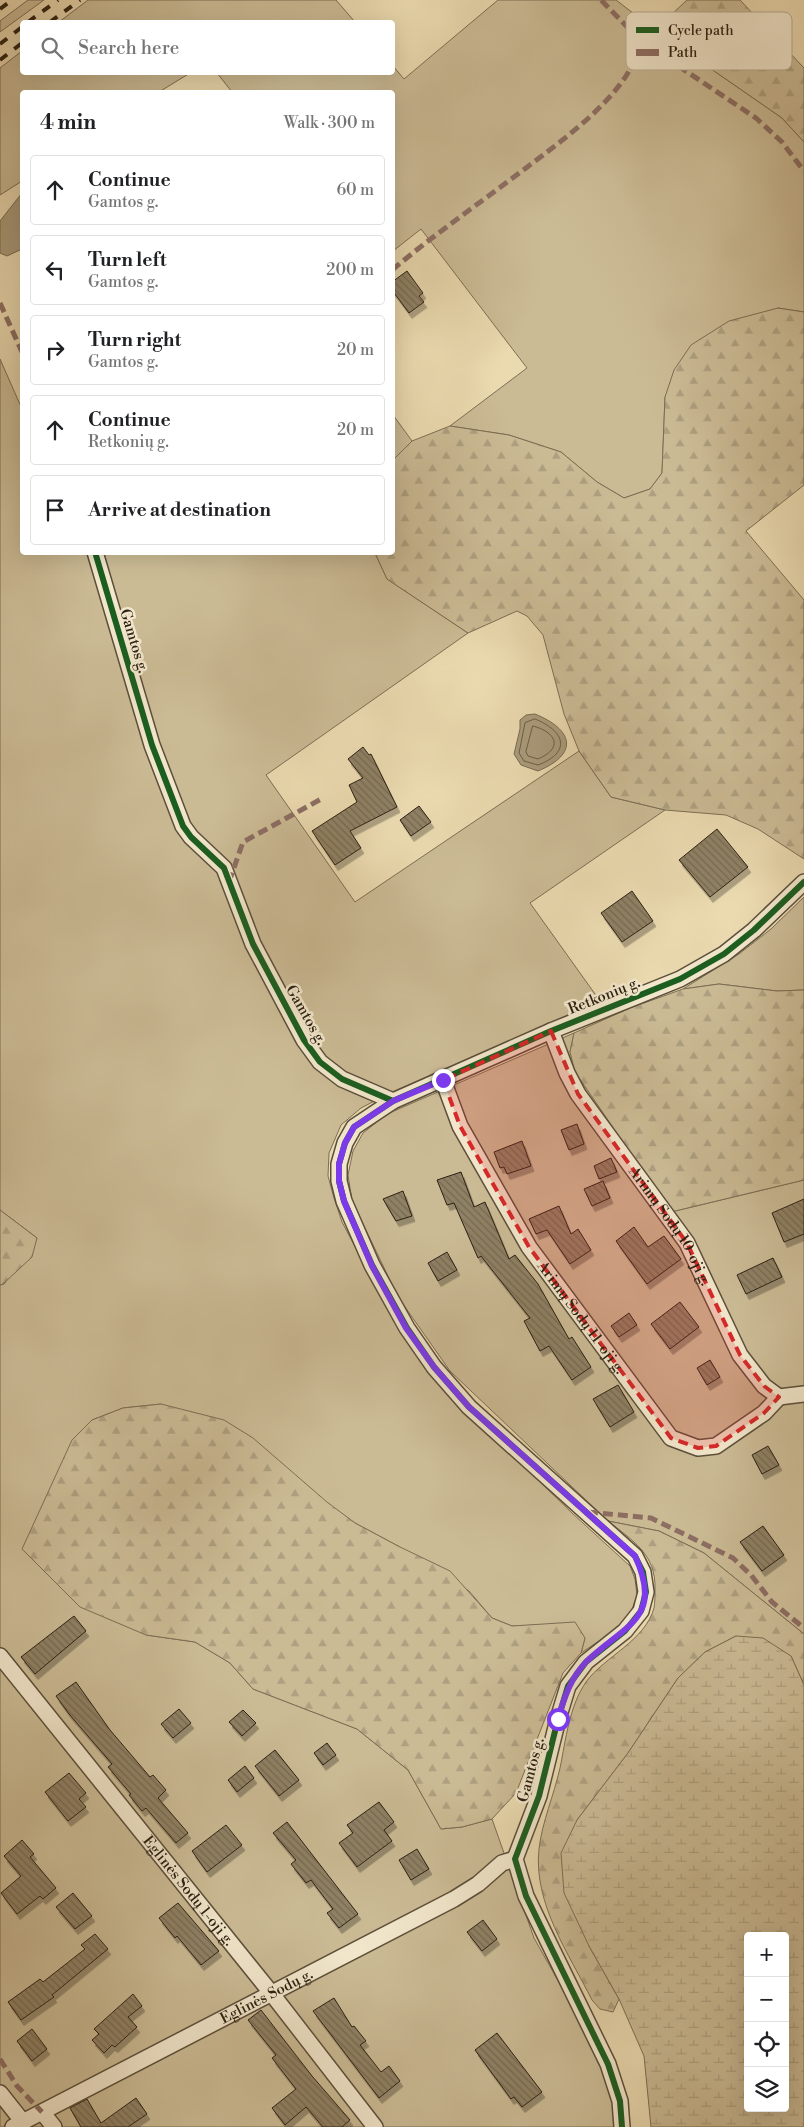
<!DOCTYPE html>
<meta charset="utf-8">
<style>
:root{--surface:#fff;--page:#f6f6f6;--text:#202124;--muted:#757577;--line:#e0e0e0}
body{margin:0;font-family:"Libre Bodoni",serif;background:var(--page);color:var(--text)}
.controls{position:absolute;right:15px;bottom:15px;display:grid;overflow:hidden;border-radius:5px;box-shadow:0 5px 20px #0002}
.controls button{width:45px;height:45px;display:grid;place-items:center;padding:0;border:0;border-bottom:1px solid var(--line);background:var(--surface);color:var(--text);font:25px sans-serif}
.stop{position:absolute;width:15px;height:15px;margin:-11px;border:4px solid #7c3aed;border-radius:50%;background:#fff}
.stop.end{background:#7c3aed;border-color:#fff;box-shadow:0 1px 5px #0008}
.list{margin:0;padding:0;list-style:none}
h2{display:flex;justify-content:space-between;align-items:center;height:65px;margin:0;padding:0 20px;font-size:21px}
h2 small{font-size:16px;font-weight:400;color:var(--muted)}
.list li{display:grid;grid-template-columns:32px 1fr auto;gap:15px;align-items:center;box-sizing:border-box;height:70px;margin:0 10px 10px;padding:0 10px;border:1px solid var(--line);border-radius:5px}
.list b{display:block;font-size:19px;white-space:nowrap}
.list p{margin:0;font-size:16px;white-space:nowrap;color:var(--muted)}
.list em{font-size:16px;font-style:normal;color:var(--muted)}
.icon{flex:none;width:28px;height:28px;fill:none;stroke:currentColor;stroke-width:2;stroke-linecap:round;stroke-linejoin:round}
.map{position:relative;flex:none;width:804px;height:2127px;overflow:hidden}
.search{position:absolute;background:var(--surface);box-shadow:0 5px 20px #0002;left:20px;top:20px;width:375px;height:55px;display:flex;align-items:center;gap:12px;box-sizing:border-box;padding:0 18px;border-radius:5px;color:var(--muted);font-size:19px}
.panel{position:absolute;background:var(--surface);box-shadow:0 5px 20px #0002;left:20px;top:90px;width:375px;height:465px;border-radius:5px}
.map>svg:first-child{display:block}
.green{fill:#cbbb95;stroke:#7c6e54}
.forest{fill:url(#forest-firs);stroke:#7c6e54}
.wetland{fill:url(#wetland-marsh);stroke:#7c6e54;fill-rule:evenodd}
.water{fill:#aa9b7b;stroke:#786a51}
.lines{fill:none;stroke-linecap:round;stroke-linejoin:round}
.shore{stroke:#6b5e47;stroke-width:1}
.building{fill:url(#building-back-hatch);stroke:#2c2113;filter:url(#shadow)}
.street-casing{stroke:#5c4f3a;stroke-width:18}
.street{stroke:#f2e7cc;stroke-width:15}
.rail{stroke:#2c2113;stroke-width:4;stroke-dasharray:9 9;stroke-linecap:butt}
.quiet{stroke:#8d6e63;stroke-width:5;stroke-dasharray:10 5;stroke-linecap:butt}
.cycleway-casing{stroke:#f2e7cc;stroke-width:9}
.cycleway{stroke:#1b5e20;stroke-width:6}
.route{stroke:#7c3aed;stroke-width:6}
.marked{fill:#d62828;fill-opacity:0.2;stroke:#d62828;stroke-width:4;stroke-dasharray:10 6;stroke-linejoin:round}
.labels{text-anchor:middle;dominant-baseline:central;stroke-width:5;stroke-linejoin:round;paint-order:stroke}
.street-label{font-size:15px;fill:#2c2113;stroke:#f2e7cc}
.key{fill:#f2e7cc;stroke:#b7ac94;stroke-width:1}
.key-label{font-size:14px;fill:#2c2113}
</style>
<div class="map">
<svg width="804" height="2127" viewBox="0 0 804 2127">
<defs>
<pattern id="forest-firs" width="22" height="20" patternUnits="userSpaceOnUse" patternTransform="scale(1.25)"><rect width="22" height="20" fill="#cbbb95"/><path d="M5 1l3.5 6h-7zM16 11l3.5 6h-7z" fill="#aea080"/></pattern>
<pattern id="wetland-marsh" width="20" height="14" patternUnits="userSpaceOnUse" patternTransform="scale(1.25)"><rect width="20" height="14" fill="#cbbb95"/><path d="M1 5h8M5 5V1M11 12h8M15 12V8" fill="none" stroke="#aea080"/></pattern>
<pattern id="building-back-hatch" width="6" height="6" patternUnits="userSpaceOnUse" patternTransform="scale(1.25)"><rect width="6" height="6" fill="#8f8165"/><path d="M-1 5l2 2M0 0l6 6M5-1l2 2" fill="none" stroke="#756952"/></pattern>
<filter id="shadow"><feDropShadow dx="3" dy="5.5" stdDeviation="0" flood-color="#0004"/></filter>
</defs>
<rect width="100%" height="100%" fill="#ebdab0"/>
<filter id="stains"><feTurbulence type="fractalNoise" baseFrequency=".004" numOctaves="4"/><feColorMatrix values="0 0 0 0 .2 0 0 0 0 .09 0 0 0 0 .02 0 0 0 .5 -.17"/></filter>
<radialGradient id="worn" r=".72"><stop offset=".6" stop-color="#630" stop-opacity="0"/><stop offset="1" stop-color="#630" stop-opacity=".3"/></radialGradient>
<path class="green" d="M28,0H44L0,32V21Z
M88,0H336L355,22H59Z
M498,0H616L655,30L782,118L804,142V312L778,308L665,397L662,473L650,489L624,498L597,482L561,452L509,435L450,426L527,368L421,229L393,251L392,92H232L217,73L392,72L393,66L404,79Z
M22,51V72L190,73L159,92H22V181L0,195V68Z
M0,359L22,409V552L375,553L387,579L468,633L266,775L355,902L579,751L611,797L665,810L530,903L600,1001L390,1093L361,1108L341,1125L329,1153L328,1176L334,1198L342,1222L401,1333L429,1374L572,1513L630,1566L635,1579L637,1595L631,1612L620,1627L581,1653L585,1638L540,1625L512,1626L492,1618L469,1591L398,1546L355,1523L327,1503L161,1404L123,1408L92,1420L146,1635L195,1642L230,1663L253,1689L357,1729L408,1770L441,1829L462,1827L492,1819L534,1938L597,2050L612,2094L616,2127H0V1285L4,1284L37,1238L0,1210Z
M393,415L412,441L393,460Z
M804,897V990L777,991L719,984L683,989L739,954L771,929Z
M574,1033L570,1052L671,1212L804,1180V1634L704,1553L659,1531L608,1521L450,1371L398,1297L352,1201L348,1175L353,1151L363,1133L387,1114Z"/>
<path class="forest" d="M687,0H740L804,68V142L782,118L655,30Z
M778,308L804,312V485L746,531L804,600V859L758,829L726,815L665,810L611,797L579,751L564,714L543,635L527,616L517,611L468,633L387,579L375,553L392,552L393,460L412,441L450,426L509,435L561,452L597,482L624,498L650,489L662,473L665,397L674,370L691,345L729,321Z
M719,984L777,991L804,990V1180L671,1212L575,1072L570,1052L574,1033L630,1008L683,989Z
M0,1210L37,1238L32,1257L3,1284L0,1285Z
M161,1404L224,1420L253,1438L327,1502L355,1523L398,1546L450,1571L492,1618L512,1626L575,1622L585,1638L581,1653L563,1673L516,1793L492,1819L462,1827L441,1829L408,1770L357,1729L253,1689L230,1663L195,1642L146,1635L80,1607L22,1549L72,1440L92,1420L123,1408Z
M608,1521L659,1531L704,1553L804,1634V1685L791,1656L736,1636L705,1652L678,1678L628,1753L577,1820L589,1946L619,1999L613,2012L600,2009L592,2000C569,1954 533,1903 539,1849C542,1822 554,1795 560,1768C566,1739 569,1707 586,1682C605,1656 645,1641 654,1608C655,1602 655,1595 655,1589C656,1554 633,1541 608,1521Z"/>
<path class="wetland" d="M736,1636L763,1638L791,1656L804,1685V2127H651L644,2056L619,1999L589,1946L564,1893L561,1853L577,1820L628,1753L678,1678L705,1652ZM748,1936H785V2108H748Z"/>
<path class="water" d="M22,193V249L7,256L0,253V221Z
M535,714C574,730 579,754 538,771L521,765L514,754L520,729V720L526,715Z"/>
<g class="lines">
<path class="shore" d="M535,719C565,731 572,752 538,765L524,761L519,753L525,723Z
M533,726C556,732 564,748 538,759L528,756L526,752Z"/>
</g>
<path class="building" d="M407,271L423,293L419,296L424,302L409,313L392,290V282Z
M363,747L369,755L371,754L397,807L350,831L361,848L335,865L312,831L357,802L349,785L363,778L348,759Z
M419,806L431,822L411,836L400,820Z
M717,829L748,867L710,897L679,860Z
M632,891L653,921L622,942L601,913Z
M577,1124L584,1144L569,1150L561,1130Z
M522,1141L531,1166L507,1174L504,1167L500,1168L494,1152Z
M611,1158L617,1172L599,1179L594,1166Z
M461,1172L474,1207L485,1202L509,1259L515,1255L538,1284L569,1339L572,1337L591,1367L572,1380L549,1346L540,1351L524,1321L530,1318L481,1256L478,1258L454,1203L447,1205L437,1180Z
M603,1181L610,1198L592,1206L584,1189Z
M403,1191L412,1216L396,1221L383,1199Z
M804,1199V1234L784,1242L772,1213Z
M559,1206L571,1234L578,1229L591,1250L570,1264L547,1230L536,1234L529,1219Z
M634,1227L648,1247L664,1236L681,1259L647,1284L616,1241Z
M447,1252L457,1270L438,1281L428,1263Z
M773,1258L782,1277L746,1294L737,1275Z
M680,1302L699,1327L670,1349L651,1324Z
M629,1313L637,1325L619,1337L611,1326Z
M710,1360L720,1377L707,1385L697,1368Z
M618,1385L634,1412L610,1427L593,1399Z
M768,1446L779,1465L762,1474L752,1455Z
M763,1526L784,1555L762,1571L740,1542Z
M74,1616L86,1631L35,1674L21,1657Z
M76,1682L110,1730L150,1777L153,1775L166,1790L158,1798L188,1833L176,1843L146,1808L142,1811L129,1795L131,1794L108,1767L112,1764L69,1714L56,1696Z
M179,1709L191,1723L173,1738L161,1724Z
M243,1710L256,1723L242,1736L229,1722Z
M327,1743L336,1755L323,1765L314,1753Z
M275,1750L299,1780L279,1796L255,1766Z
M245,1766L254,1778L237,1792L228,1780Z
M69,1773L86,1793L79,1799L86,1807L68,1821L45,1792Z
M379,1802L394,1822L384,1830L392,1841L357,1867L339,1843L353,1833L347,1825Z
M287,1822L358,1914L339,1928L327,1913L333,1909L311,1880L306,1883L291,1864L296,1860L273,1833Z
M226,1825L242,1845L207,1872L192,1851Z
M22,1840L34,1854L30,1857L56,1888L43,1899L40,1896L17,1914L1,1893L21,1876L4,1856Z
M417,1849L429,1869L411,1880L399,1860Z
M73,1893L92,1916L75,1929L56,1907Z
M178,1903L219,1951L201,1965L177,1936L175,1938L159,1918Z
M483,1920L497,1939L482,1951L467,1932Z
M95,1934L108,1949L52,1995L54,1997L21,2020L8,2002L40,1979L43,1982L85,1949L81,1945Z
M133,1994L142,2006L128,2017L137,2027L115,2047L112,2045L104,2053L92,2040L99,2034L94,2029Z
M334,1998L352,2027L354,2026L366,2041L360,2045L381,2072L389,2066L400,2081L379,2098L313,2011Z
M261,2010L312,2076L350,2120L342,2127H323L306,2107L285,2125L272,2108L296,2089L272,2058L276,2055L248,2020Z
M32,2029L47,2049L32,2061L17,2041Z
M497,2033L542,2092L522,2107L514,2097L511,2099L475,2050Z
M136,2098L147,2114L128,2127H81L70,2108L87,2099L101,2123Z"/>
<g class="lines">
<defs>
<g id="street">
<path d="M95,552L152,745L183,826L191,837L224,868L253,944L304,1040L320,1062L342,1079L393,1101"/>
<path id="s1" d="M551,1031L567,1073L578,1094L687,1243L740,1355L764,1386L779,1397L804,1394"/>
<path id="s2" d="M443,1080L460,1126L529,1247L671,1438L698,1448L716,1446L764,1413L779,1397"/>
<path id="s3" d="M0,1656L272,1994L375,2127"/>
<path d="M0,2093L23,2122"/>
<path d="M42,2112L54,2127"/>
<path id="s4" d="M13,2127L454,1899L478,1884L502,1863L515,1859"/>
<path d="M622,2127L620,2101L608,2064L526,1896L515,1859L539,1796L558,1719L568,1686L586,1662L625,1631L641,1611L646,1592L643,1572L635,1556L469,1407L434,1367L407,1328L372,1265L344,1201L339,1181V1164L345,1143L354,1127L393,1101L551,1031L680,979L724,954L754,930L804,882"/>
</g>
</defs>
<use href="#street" class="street-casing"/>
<use href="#street" class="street"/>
<path class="rail" d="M0,9L12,0
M28,22L58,0
M50,22L80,0
M0,44L22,27
M0,60L22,43"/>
<path class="quiet" d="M641,41L756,118L782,142L804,171
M392,270C435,234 481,202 526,168C559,143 603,111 626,76C633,65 637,53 641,41L601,0
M0,303L22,352
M229,882L243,842L323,798
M588,1512L651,1518L733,1558L751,1575L772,1602L804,1628
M0,2059L17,2086L42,2112"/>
<defs>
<path id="cycleway" d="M95,552L152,745L183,826L191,837L224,868L253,944L304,1040L320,1062L342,1079L393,1101
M622,2127L620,2101L608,2064L526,1896L515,1859L539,1796L558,1719L568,1686L586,1662L625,1631L641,1611L646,1592L643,1572L635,1556L469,1407L434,1367L407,1328L372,1265L344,1201L339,1181V1164L345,1143L354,1127L393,1101L551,1031L680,979L724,954L754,930L804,882"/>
</defs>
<use href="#cycleway" class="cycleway-casing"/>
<use href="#cycleway" class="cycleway"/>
</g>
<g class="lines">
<path class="route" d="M443,1080L393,1101L354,1127L345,1143L339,1164V1181L344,1201L372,1266L406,1328L434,1367L469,1407L635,1556C664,1618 625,1625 587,1661C571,1677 564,1698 558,1719"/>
</g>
<path class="marked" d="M551,1031L578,1094L687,1243L740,1355L764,1386L779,1397L764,1413L716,1446L698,1448L671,1438L529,1247L460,1126L443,1080Z"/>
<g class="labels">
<g class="street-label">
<text transform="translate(134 641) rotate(73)">Gamtos g.</text>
<text transform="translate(604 996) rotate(-22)">Retkonių g.</text>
<text transform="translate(306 1015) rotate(60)">Gamtos g.</text>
<text stroke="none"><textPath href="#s1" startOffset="230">Arimų Sodų 10-oji g.</textPath></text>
<text stroke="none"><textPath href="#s2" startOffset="276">Arimų Sodų 11-oji g.</textPath></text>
<text transform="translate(531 1770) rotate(-75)">Gamtos g.</text>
<text stroke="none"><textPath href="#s3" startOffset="301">Eglinės Sodų 1-oji g.</textPath></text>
<text stroke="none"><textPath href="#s4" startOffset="285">Eglinės Sodų g.</textPath></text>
</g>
</g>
<rect x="626" y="12" width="166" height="58" rx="8" class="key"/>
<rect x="636" y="27" width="23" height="6" fill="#1b5e20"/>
<rect x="636" y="49" width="23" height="7" fill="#8d6e63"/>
<g class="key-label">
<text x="668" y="35">Cycle path</text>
<text x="668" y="57">Path</text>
</g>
<rect width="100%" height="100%" filter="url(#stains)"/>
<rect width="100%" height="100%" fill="url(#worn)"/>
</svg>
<div class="controls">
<button>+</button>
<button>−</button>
<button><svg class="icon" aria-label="locate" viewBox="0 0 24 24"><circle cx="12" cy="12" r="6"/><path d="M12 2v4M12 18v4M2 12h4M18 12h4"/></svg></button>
<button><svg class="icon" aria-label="layers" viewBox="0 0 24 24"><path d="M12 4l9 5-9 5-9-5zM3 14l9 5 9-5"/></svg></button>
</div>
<div class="stop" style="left:558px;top:1719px"></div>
<div class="stop end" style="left:443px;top:1080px"></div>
<div class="search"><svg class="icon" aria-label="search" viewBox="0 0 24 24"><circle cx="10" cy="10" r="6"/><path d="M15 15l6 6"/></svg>Search here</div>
<section class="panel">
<h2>4 min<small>Walk · 300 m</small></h2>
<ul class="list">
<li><svg class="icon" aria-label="ahead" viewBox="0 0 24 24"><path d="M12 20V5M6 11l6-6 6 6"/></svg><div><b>Continue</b><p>Gamtos g.</p></div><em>60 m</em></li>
<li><svg class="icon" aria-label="left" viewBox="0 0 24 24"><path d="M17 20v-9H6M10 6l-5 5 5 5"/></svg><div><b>Turn left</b><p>Gamtos g.</p></div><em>200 m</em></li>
<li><svg class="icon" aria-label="right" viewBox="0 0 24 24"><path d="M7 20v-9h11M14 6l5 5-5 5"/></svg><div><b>Turn right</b><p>Gamtos g.</p></div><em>20 m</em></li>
<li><svg class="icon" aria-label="ahead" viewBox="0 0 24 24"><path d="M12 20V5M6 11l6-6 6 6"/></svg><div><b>Continue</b><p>Retkonių g.</p></div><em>20 m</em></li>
<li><svg class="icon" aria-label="arrive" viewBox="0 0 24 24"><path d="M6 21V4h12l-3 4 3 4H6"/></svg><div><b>Arrive at destination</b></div></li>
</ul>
</section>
</div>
